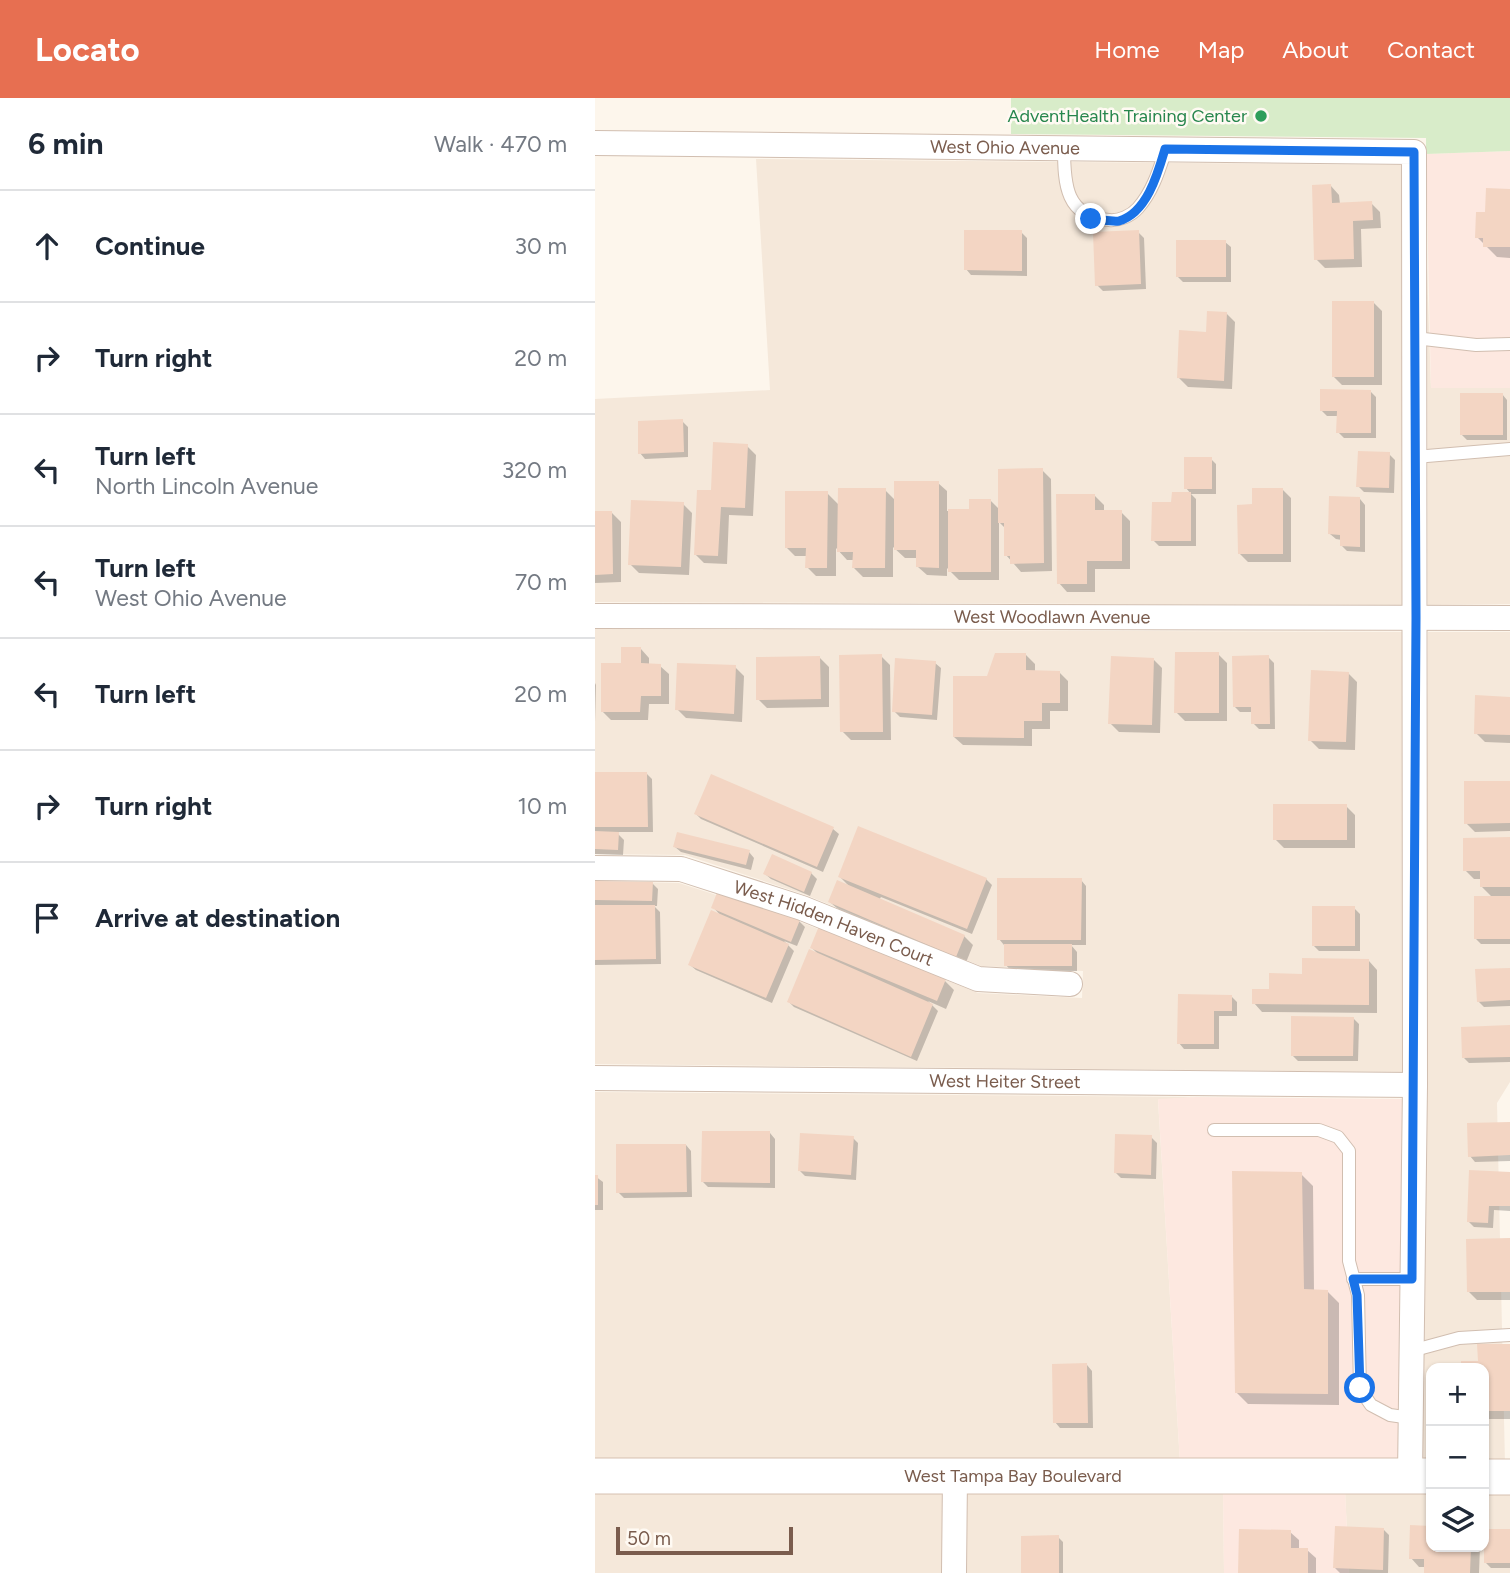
<!DOCTYPE html>
<meta charset="utf-8">
<style>
:root{--surface:#fff;--page:#f2f2f3;--text:#1f2937;--muted:#747a83;--line:#e0e1e3;--accent:#e76f51}
body{margin:0;font-family:Figtree,sans-serif;background:var(--page);color:var(--text)}
.controls{position:absolute;right:21px;bottom:21px;display:grid;overflow:hidden;border-radius:14px;box-shadow:0 2px 5px #0004}
.controls button{width:63px;height:63px;display:grid;place-items:center;padding:0;border:0;border-bottom:2px solid var(--line);background:var(--surface);color:var(--text);font:35px sans-serif}
.scale{position:absolute;left:21px;bottom:18px;width:177px;box-sizing:border-box;padding-left:7px;border:4px solid #7a5c4d;border-top:0;font-size:19px;line-height:24px;white-space:nowrap;color:#7a5c4d;-webkit-text-stroke:5px #fffaf3;paint-order:stroke}
.stop{position:absolute;width:21px;height:21px;margin:-16px;border:5px solid #1a73e8;border-radius:50%;background:#fff}
.stop.end{background:#1a73e8;border-color:#fff;box-shadow:0 2px 7px #0008}
.list{margin:0;padding:0;list-style:none}
h2{display:flex;justify-content:space-between;align-items:center;height:91px;margin:0;padding:0 28px;font-size:30px}
h2 small{font-size:23px;font-weight:400;color:var(--muted)}
.list li{display:grid;grid-template-columns:46px 1fr auto;gap:21px;align-items:center;box-sizing:border-box;height:112px;padding:0 28px;border-top:2px solid var(--line)}
.list b{display:block;font-size:26px;white-space:nowrap}
.list p{margin:0;font-size:23px;white-space:nowrap;color:var(--muted)}
.list em{font-size:23px;font-style:normal;color:var(--muted)}
.icon{flex:none;width:38px;height:38px;fill:none;stroke:currentColor;stroke-width:2;stroke-linecap:round;stroke-linejoin:round}
.map{position:relative;flex:none;width:915px;height:1475px;overflow:hidden}
header{display:flex;align-items:center;gap:42px;box-sizing:border-box;height:98px;padding:0 35px;background:var(--accent);color:#fff}
header strong{font-size:33px}
nav{display:flex;gap:38px;margin-inline-start:auto;font-size:24px}
main{display:flex}
aside{flex:1;background:var(--surface)}
.map>svg:first-child{display:block}
.residential{fill:#f5e8da}
.commercial{fill:#fde8e0}
.green{fill:#d8ecc9}
.shadow{fill:#0003}
.building{fill:#f3d5c3}
.lines{fill:none;stroke-linecap:round;stroke-linejoin:round}
.lane-casing{stroke:#d1beb0;stroke-width:14}
.street-casing{stroke:#d1beb0;stroke-width:26}
.secondary-casing{stroke:#d6c0b0;stroke-width:37}
.lane{stroke:#fff;stroke-width:12}
.street{stroke:#fff;stroke-width:24}
.secondary{stroke:#fff;stroke-width:35}
.route{stroke:#1a73e8;stroke-width:9}
.leisure-dot{fill:#2e9e5b;stroke:#fffaf3;stroke-width:2.5}
.labels{text-anchor:middle;dominant-baseline:central;stroke-width:5;stroke-linejoin:round;paint-order:stroke}
.leisure-label{font-size:18px;fill:#27864d;stroke:#fffaf3;text-anchor:end}
.street-label{font-size:18px;fill:#7a5c4d;stroke:#fffaf3}
</style>
<header>
<strong>Locato</strong>
<nav><a>Home</a><a>Map</a><a>About</a><a>Contact</a></nav>
</header>
<main>
<aside>
<h2>6 min<small>Walk · 470 m</small></h2>
<ul class="list">
<li><svg class="icon" aria-label="ahead" viewBox="0 0 24 24"><path d="M12 20V5M6 11l6-6 6 6"/></svg><div><b>Continue</b></div><em>30 m</em></li>
<li><svg class="icon" aria-label="right" viewBox="0 0 24 24"><path d="M7 20v-9h11M14 6l5 5-5 5"/></svg><div><b>Turn right</b></div><em>20 m</em></li>
<li><svg class="icon" aria-label="left" viewBox="0 0 24 24"><path d="M17 20v-9H6M10 6l-5 5 5 5"/></svg><div><b>Turn left</b><p>North Lincoln Avenue</p></div><em>320 m</em></li>
<li><svg class="icon" aria-label="left" viewBox="0 0 24 24"><path d="M17 20v-9H6M10 6l-5 5 5 5"/></svg><div><b>Turn left</b><p>West Ohio Avenue</p></div><em>70 m</em></li>
<li><svg class="icon" aria-label="left" viewBox="0 0 24 24"><path d="M17 20v-9H6M10 6l-5 5 5 5"/></svg><div><b>Turn left</b></div><em>20 m</em></li>
<li><svg class="icon" aria-label="right" viewBox="0 0 24 24"><path d="M7 20v-9h11M14 6l5 5-5 5"/></svg><div><b>Turn right</b></div><em>10 m</em></li>
<li><svg class="icon" aria-label="arrive" viewBox="0 0 24 24"><path d="M6 21V4h12l-3 4 3 4H6"/></svg><div><b>Arrive at destination</b></div></li>
</ul>
</aside>
<div class="map">
<svg width="915" height="1475" viewBox="0 0 915 1475">
<rect width="100%" height="100%" fill="#fdf6ec"/>
<path class="residential" d="M161,61L807,67L809,507L0,504V301L175,292Z
M832,170L836,290H915V506L833,507Z
M0,531L809,534L807,974L0,966V783L84,785L203,823L383,895L487,900L488,873L386,868L211,797L90,757L0,756Z
M833,534H915V984L902,1005L910,1366L889,1365V1270H836V1364H827Z
M0,994L601,999L563,1002L585,1365L0,1364Z
M0,1392L348,1393L347,1475H0Z
M628,1392L629,1475H371L372,1393Z
M750,1392H836V1449H889V1393H915V1475H754Z"/>
<path class="commercial" d="M915,53V290H836L831,56Z
M601,999L807,1001L803,1364L585,1365L563,1001Z
M628,1392H750L754,1475H629Z"/>
<path class="green" d="M416,0H915V53L831,56V40L416,36Z"/>
<path class="shadow" d="M736,88L744,97L745,106L776,105L785,114L786,130L766,131L767,169L730,170L721,161Z
M915,92V160L902,159L882,139L892,116Z
M426,134L432,140V178L376,177L371,171Z
M543,134L549,140L551,191L508,193L502,187Z
M630,144L636,149V184H588L582,178Z
M778,204L787,213V287H747L738,278Z
M631,215L640,224L637,291L593,289L584,280L612,236Z
M776,294L781,299V340H749L743,334L744,318H732L726,312Z
M907,296L912,302V342H872L866,336Z
M87,323L93,329V359L50,361L45,355Z
M152,348L161,357L158,418L134,417L132,466L109,465L100,456L118,394Z
M794,356L800,362L799,395L769,394L763,388Z
M616,361L621,366V396H596L601,401V448H564L558,442L578,406L596,396L591,390Z
M447,372L456,381L457,473L426,474L411,457V431L404,424V482H364L352,470V478L332,477L323,469V460H310L298,449V479H268L259,470V462H252L241,450V478H221L212,469L213,458H200L191,449L232,395L244,407L290,392L301,403L343,385L352,393V413H375L395,402L405,412Z
M687,391L696,400V464H653L644,455L659,408Z
M500,398L509,407V414H526L535,423V471H500V494H472L464,485Z
M765,401L770,407V454L752,453L747,448V442L741,441L735,436Z
M88,406L97,415L94,477L44,475L35,466Z
M0,415H17L26,424V484L0,485Z
M46,551L54,560V567L65,568L74,576V606H54L53,622H16L7,613L28,567Z
M623,556L632,565V623H590L581,614Z
M431,557L440,566V574H464L473,583V613H455V631H437V648L368,647L359,639L394,580Z
M286,558L295,567L296,642H256L247,633Z
M673,559L679,565L680,631H664L658,625V614H645L639,608Z
M225,560L234,569V609L172,610L163,601Z
M559,562L567,570L565,635L524,634L515,625Z
M340,565L346,570L342,622L305,619L299,613Z
M140,569L149,578L147,624L91,620L82,611Z
M753,575L762,584L760,652L724,651L715,642Z
M0,585L1,587L0,624Z
M915,600V645L890,644L881,635Z
M0,676H52L57,681L58,734H21L29,742L28,757L0,756Z
M915,684V733L880,734L871,725Z
M751,708L760,717V750H689L680,741Z
M101,716L238,731L244,736L228,774L106,721Z
M915,741V846H886L881,841L898,800L887,789V781H879L870,772Z
M80,749L154,754L159,760L156,772L86,754Z
M216,775L222,781L215,798L176,781L170,776Z
M245,779L391,781L397,787L377,836L286,799L284,802L369,838L378,847L370,867L244,812L235,804L255,789Z
M486,782L491,788V847H476L482,854V873H416L411,867L409,847L404,841Z
M0,784L57,785L63,791L62,808H59L65,814L66,866L0,867Z
M118,809L204,823L210,829L202,848L189,843L199,853L177,905L101,872L95,867L127,819Z
M759,810L765,816V853H724L718,847Z
M217,850L350,883L359,892L351,911L333,903L343,913L322,963L199,909L194,904L224,857Z
M774,863L782,872V915L667,914L659,905L676,893L709,877Z
M915,871V908L889,909L883,903Z
M584,898L637,899L642,904V918H624V951H589L584,945Z
M758,920L764,926L763,963H703L697,957Z
M915,929V964L874,965L869,960Z
M915,1025V1063L880,1064L875,1058Z
M175,1035L180,1041V1090L113,1089L108,1084Z
M556,1039L562,1045L561,1081L526,1080L521,1075Z
M258,1040L263,1045L261,1082L210,1078L205,1073Z
M91,1047L96,1053L97,1099L29,1100L23,1094Z
M915,1075V1113L899,1112L898,1130L879,1129L873,1123Z
M706,1076L718,1088L719,1193L733,1194L744,1205V1307L653,1306L641,1294Z
M0,1078L8,1084V1112H0Z
M915,1142V1202H882L874,1194Z
M915,1247V1321H889V1270H868V1265L885,1264Z
M492,1267L497,1273L498,1330H465L460,1324Z
M817,1429H836V1449H885L884,1475H831V1469H824L816,1460Z
M789,1432L794,1437L793,1475H745L740,1470Z
M915,1433V1470H896L891,1465Z
M695,1434L704,1442V1451L712,1452L721,1460V1475H645Z
M463,1439L468,1444V1475H428Z"/>
<path class="building" d="M736,86L737,105L777,103L778,122L758,123L759,161L719,162L717,87Z
M891,90L915,91V149H888V140H880L881,114H890Z
M369,132H427V173L369,172Z
M544,132L546,186L500,188L498,134Z
M581,142H631V179H581Z
M737,203H779V279H737Z
M612,213L632,214L629,283L582,280L584,232L611,234Z
M725,291L776,292V335H741L742,313H725Z
M865,295H908V337H865Z
M88,321L89,354L43,356V323Z
M118,344L153,346L150,410L126,409L123,458L99,457L102,392H116Z
M763,353L795,354L794,390L761,389Z
M589,359H617V391H589Z
M448,370L449,465L415,466V458H409V425H403V371Z
M299,383H344V470L321,469V452H299Z
M243,390H291L290,470H257L258,454H242Z
M657,390H688V456H643L642,407L657,406Z
M190,393H233L232,470H210L211,450H190Z
M577,394H596V443H556L557,404H576Z
M461,396H500V412H527V463H492V486H462Z
M734,398L765,399V449L745,448V437L733,436Z
M374,401H396V474H353V411H374Z
M36,402L89,404L86,469L33,467Z
M0,413H17L18,476L0,477Z
M26,549H46V565L66,566V598H46L45,614H6V565H26Z
M580,554H624V615H579Z
M400,555H431V572L465,573V605H447V623H429V640L358,639V578H392Z
M287,556L288,634H245L244,557Z
M674,557L675,626H656V609H638L637,558Z
M225,558L226,601L161,602V559Z
M516,558L559,560L557,627L513,626Z
M300,560L341,563L337,617L297,614Z
M82,565L141,567L139,616L80,612Z
M716,572L754,574L751,644L713,643Z
M880,597L915,599V637L879,636Z
M0,674H52L53,729H0Z
M116,676L239,729L222,769L99,716Z
M869,683H915V725L869,726Z
M678,706H752V742H678Z
M263,728L392,780L372,831L243,779Z
M0,733L24,734L23,752L0,751Z
M82,734L155,752L151,767L78,749Z
M915,739V789H885V773H868V740Z
M177,756L217,774L209,794L168,776Z
M402,780H487L486,842H402Z
M242,782L370,837L361,859L233,804Z
M0,783L58,784L57,803L0,802Z
M125,787L205,822L196,844L116,810Z
M879,798H915V841H879Z
M0,807H60L61,861L0,862Z
M717,808H760V848H717Z
M116,812L194,846L171,900L93,867Z
M224,828L351,881L342,903L215,850Z
M409,846H477V868H409Z
M214,851L338,906L316,959L192,904Z
M707,860L774,861V907L657,906V891H674V875L707,876Z
M915,870V902L882,904L880,871Z
M583,896L637,897V913H619V946H582Z
M696,918L759,919L758,958H696Z
M915,927V959L867,960L866,929Z
M915,1024V1057L873,1059L872,1025Z
M107,1033H175V1085L106,1084Z
M205,1035L259,1038L256,1077L203,1073Z
M520,1036L557,1037L556,1077L519,1075Z
M21,1046H91L92,1094L21,1095Z
M874,1072L915,1074V1108H894L893,1125L872,1124Z
M637,1073L707,1074L709,1191L733,1192V1296L640,1295Z
M0,1077H3V1107H0Z
M915,1140V1194H872L871,1141Z
M882,1246H915V1313H889V1270H866V1263H883Z
M492,1265L493,1325H458L457,1266Z
M815,1427L836,1428V1449H876L875,1475H829V1461H814Z
M740,1428L789,1430L788,1472L738,1470Z
M644,1431L696,1432V1450H713V1475H643Z
M889,1431H915V1465H889Z
M464,1437V1475H426V1438Z"/>
<g class="lines">
<defs>
<path id="lane" d="M469,50C469,87 471,119 514,122C524,123 536,118 543,110C558,93 564,72 571,51
M820,240L881,247L915,246
M820,359L915,351
M619,1032H724L743,1039L754,1053V1163L763,1197L765,1291L776,1307L795,1317L816,1320
M758,1181H817
M816,1253L864,1240L915,1237"/>
<g id="street">
<path id="s1" d="M0,45L819,54L820,987L815,1378"/>
<path id="s2" d="M0,518L915,520"/>
<path id="s3" d="M0,770L86,771L207,810L383,881L475,886"/>
<path id="s4" d="M0,980L820,987"/>
<path d="M359,1475L360,1379"/>
</g>
<g id="secondary">
<path id="s5" d="M0,1378H836"/>
<path d="M889,1379H915"/>
</g>
</defs>
<use href="#lane" class="lane-casing"/>
<use href="#street" class="street-casing"/>
<use href="#secondary" class="secondary-casing"/>
<use href="#lane" class="lane"/>
<use href="#street" class="street"/>
<use href="#secondary" class="secondary"/>
</g>
<g class="lines">
<path class="route" d="M496,121C504,121 516,124 524,123C552,115 563,75 570,51L819,54L821,520L817,1181H758L762,1197L765,1290"/>
</g>
<circle class="leisure-dot" cx="666" cy="18" r="7"/>
<g class="labels">
<g class="leisure-label">
<text x="652" y="18">AdventHealth Training Center</text>
</g>
<g class="street-label">
<text stroke="none"><textPath href="#s1" startOffset="410">West Ohio Avenue</textPath></text>
<text stroke="none"><textPath href="#s2" startOffset="457">West Woodlawn Avenue</textPath></text>
<text stroke="none"><textPath href="#s3" startOffset="248">West Hidden Haven Court</textPath></text>
<text stroke="none"><textPath href="#s4" startOffset="410">West Heiter Street</textPath></text>
<text stroke="none"><textPath href="#s5" startOffset="418">West Tampa Bay Boulevard</textPath></text>
</g>
</g>
</svg>
<div class="controls">
<button>+</button>
<button>−</button>
<button><svg class="icon" aria-label="layers" viewBox="0 0 24 24"><path d="M12 4l9 5-9 5-9-5zM3 14l9 5 9-5"/></svg></button>
</div>
<div class="scale">50 m</div>
<div class="stop" style="left:765px;top:1290px"></div>
<div class="stop end" style="left:496px;top:121px"></div>
</div>
</main>
